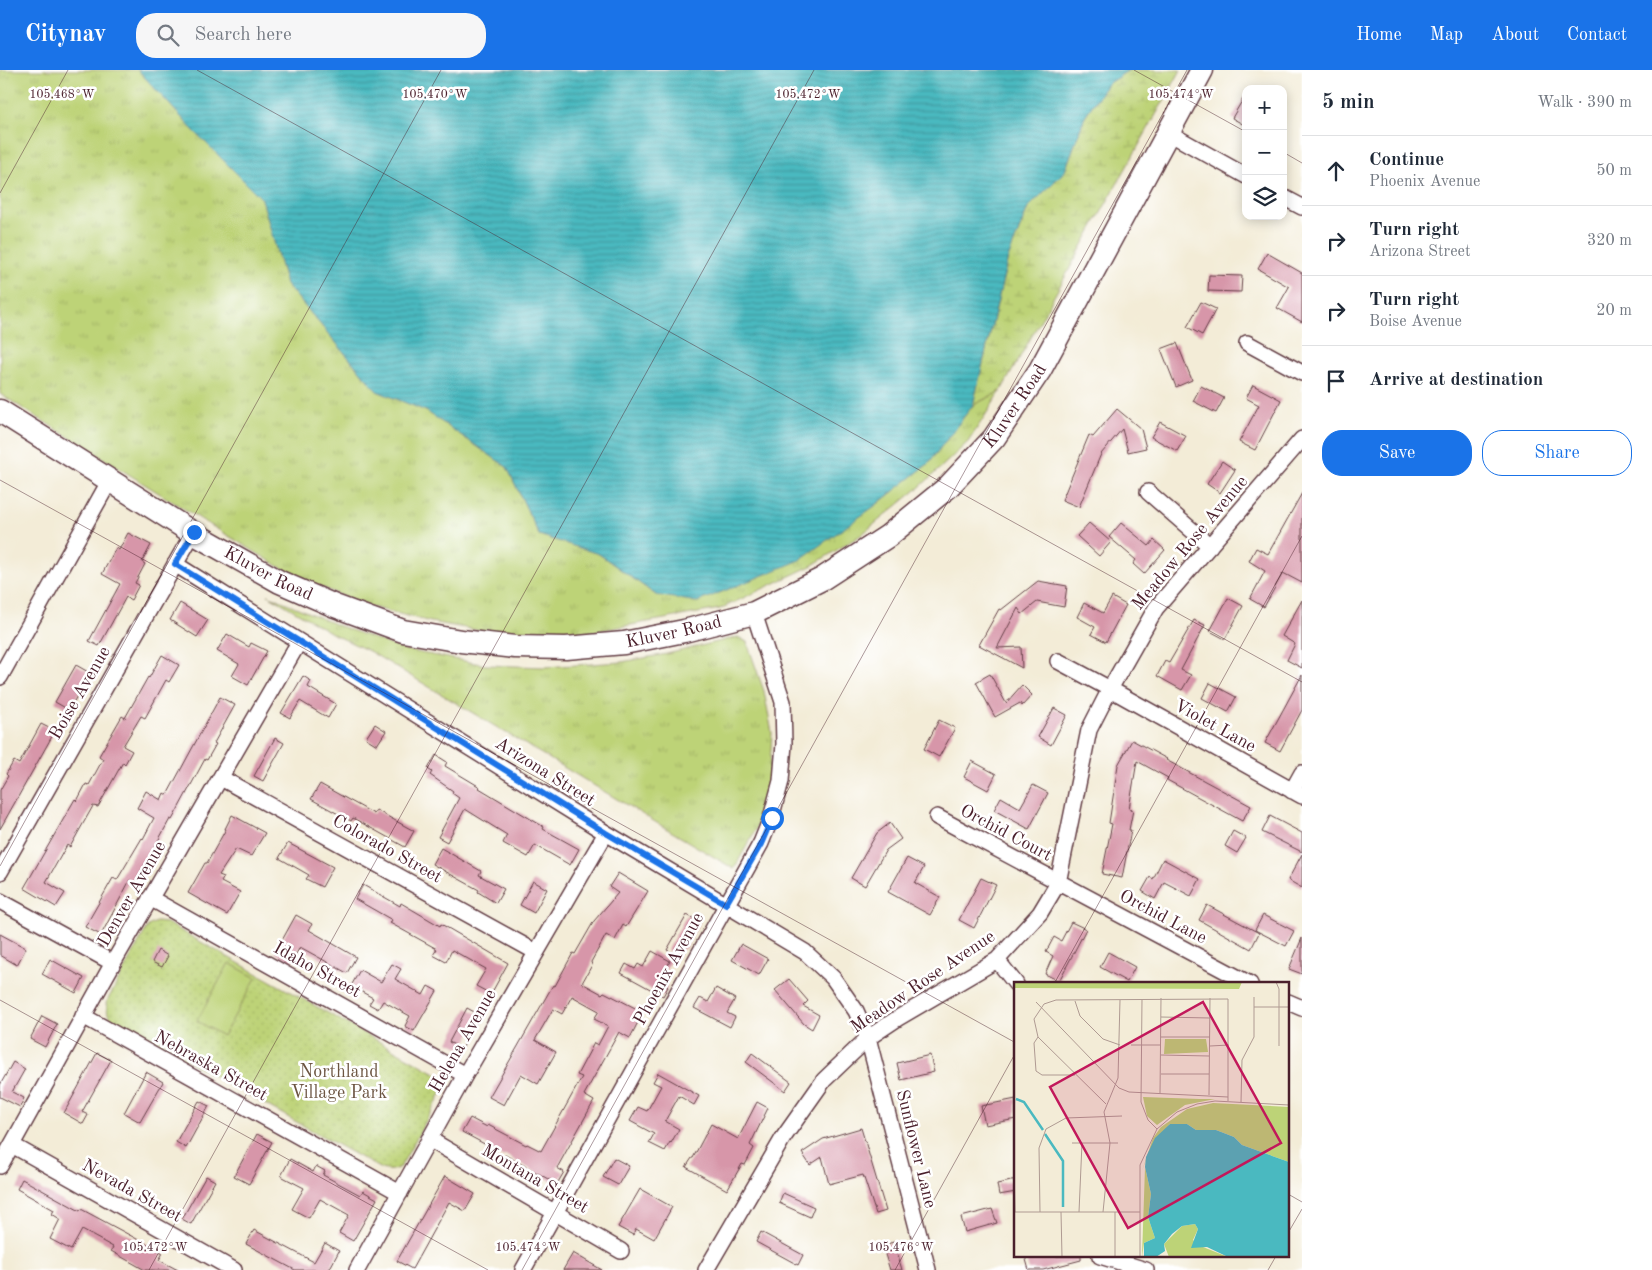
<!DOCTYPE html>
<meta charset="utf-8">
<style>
:root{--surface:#fff;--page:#f6f6f7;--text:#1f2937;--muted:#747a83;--line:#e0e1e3;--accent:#1a73e8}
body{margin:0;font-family:"Old Standard TT",serif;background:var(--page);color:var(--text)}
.controls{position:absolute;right:15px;top:15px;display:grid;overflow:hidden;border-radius:10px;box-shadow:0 2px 12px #0003}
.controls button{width:45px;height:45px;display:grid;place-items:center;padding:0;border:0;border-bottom:1px solid var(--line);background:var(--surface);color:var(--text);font:25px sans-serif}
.stop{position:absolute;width:15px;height:15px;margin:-11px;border:4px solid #1a73e8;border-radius:50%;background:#fff}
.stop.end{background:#1a73e8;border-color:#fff;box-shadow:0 1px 5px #0008}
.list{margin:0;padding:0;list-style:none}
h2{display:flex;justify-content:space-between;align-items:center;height:65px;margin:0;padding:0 20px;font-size:21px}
h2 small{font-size:16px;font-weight:400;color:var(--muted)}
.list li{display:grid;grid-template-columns:32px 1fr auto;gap:15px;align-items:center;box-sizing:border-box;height:70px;padding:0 20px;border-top:1px solid var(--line)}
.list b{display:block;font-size:19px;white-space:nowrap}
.list p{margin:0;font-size:16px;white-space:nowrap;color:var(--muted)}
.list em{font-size:16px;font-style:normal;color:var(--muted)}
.actions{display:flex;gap:10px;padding:15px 20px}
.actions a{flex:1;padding:11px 0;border:1px solid var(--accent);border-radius:20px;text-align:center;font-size:18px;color:var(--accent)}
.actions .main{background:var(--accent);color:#fff}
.icon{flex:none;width:28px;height:28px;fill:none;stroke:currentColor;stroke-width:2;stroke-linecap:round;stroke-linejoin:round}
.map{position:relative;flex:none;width:1302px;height:1200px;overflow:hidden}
header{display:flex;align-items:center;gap:30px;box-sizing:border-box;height:70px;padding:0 25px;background:var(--accent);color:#fff}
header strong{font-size:24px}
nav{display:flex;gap:28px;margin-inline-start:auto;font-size:18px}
.search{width:350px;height:45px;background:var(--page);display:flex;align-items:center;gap:12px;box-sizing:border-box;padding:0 18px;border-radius:20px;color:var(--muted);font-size:19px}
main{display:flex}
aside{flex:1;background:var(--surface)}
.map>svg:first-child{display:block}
.grass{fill:url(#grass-tufts);stroke:#847951}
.wetland{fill:url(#wetland-marsh);stroke:#847951}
.park{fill:url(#park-dots);stroke:#847951}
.pitch{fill:#bdd377;stroke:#847951}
.water{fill:url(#water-rules);stroke:#4a6c76}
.building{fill:#d796a9}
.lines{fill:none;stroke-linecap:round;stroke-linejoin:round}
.street-casing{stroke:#633e45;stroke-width:18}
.secondary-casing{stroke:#633e45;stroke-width:25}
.street{stroke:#fff;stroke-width:15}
.secondary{stroke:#fff;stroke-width:22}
.route{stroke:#1a73e8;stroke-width:6}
.ticks{fill:none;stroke:#4a1f2b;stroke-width:1;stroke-opacity:0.45}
.labels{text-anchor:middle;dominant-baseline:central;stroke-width:5;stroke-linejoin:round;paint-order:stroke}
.street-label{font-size:18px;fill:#4a1f2b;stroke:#fff}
.park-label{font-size:18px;fill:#6c5542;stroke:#fff}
.inset-river{fill:none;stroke:#4ab9c0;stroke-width:2.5}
.inset-road{fill:none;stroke:#af9a92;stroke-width:1}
.view{fill:#c2185b;fill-opacity:0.15;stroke:#c2185b;stroke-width:2.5}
.inset-edge{fill:none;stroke:#4a1f2b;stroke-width:2.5}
.ticks-label{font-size:12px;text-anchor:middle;fill:#4a1f2b;stroke:#fff;stroke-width:5;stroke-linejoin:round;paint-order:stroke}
</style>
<header>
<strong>Citynav</strong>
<div class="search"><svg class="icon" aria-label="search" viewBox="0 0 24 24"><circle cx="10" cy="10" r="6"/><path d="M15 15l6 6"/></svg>Search here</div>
<nav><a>Home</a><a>Map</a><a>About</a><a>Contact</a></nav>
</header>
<main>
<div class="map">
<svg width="1302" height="1200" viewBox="0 0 1302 1200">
<defs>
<pattern id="grass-tufts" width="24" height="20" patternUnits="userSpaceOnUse" patternTransform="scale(1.25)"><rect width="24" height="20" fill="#bdd377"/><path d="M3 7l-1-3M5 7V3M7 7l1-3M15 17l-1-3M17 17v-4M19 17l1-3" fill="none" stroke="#a4b567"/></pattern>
<pattern id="wetland-marsh" width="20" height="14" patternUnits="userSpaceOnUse" patternTransform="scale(1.25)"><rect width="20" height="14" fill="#bdd377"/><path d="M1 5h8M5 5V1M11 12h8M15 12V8" fill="none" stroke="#a4b567"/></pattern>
<pattern id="park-dots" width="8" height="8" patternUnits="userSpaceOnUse" patternTransform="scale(1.25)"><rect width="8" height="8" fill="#bdd377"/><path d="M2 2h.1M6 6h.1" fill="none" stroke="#a4b567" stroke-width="1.8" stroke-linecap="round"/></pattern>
<pattern id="water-rules" width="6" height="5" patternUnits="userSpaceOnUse" patternTransform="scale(1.25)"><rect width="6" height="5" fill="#4ab9c0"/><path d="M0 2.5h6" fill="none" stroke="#40969c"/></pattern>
</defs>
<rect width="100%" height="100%" fill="#fff"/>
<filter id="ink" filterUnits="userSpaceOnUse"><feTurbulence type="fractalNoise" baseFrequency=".02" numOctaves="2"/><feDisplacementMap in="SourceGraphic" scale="10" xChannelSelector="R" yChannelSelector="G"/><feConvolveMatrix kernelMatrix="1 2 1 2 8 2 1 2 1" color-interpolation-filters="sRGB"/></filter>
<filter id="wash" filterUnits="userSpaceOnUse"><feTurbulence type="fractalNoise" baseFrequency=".0096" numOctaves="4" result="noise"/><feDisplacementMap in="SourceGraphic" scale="20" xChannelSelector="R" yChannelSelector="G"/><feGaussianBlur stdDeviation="1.12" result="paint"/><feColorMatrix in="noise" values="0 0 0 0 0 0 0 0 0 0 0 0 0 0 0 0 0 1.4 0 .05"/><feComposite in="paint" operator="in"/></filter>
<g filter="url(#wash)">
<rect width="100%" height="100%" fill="#f3ecd7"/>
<path class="grass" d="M0,0H138L193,60L262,129L286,214L377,321L426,341L507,397L539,465L599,484L656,525L872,438L928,394L973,335L1001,321L968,372L921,416L861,465L811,496L720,539L586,563L488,562L431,552L364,535L295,506L202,450L0,324Z
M268,525L337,555L405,580L486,595L545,597L621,592L667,584L738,567L747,572L764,621L772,663L769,711L757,757L734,799L369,581L335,565Z"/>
<path class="wetland" d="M1129,0H1181L1001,321L973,335L1008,188L1028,138L1065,101L1085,46L1107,14Z"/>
<path class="park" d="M156,852L167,853L439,1005L442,1010L441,1024L401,1096C394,1101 389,1101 381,1099L112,949L108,944L106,933L148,856Z"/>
<path class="pitch" d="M229,893L256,908L223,966L197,951Z"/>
<path class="water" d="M138,0H1129L1107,14L1085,46L1065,101L1028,138L1008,188L973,335L928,394L872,438L798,491L697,532L656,525L599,484L539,465L507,397L426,341L377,321L286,214L262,129L193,60Z"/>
<g id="blocks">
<path class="building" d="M1246,24V56L1232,48Z
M1267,183L1302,203V252L1277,238L1289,217L1258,199Z
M1209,205L1242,206L1241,222L1208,221Z
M1201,232L1216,239L1202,265L1187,257Z
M1177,273L1192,310L1176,317L1161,279Z
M1253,315L1281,330L1255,380L1239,372L1259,335L1246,328Z
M1201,316L1224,328L1216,343L1193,331Z
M1117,339L1141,359L1146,378L1128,382L1122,359L1101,384L1079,437L1062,430L1089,365L1093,367Z
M1160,352L1186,366L1177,381L1151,367Z
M1222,391L1235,400L1220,423L1207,414Z
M1302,423V513L1283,503L1264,537L1250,529L1265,501L1249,491L1256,478L1268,484Z
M1089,453L1111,472L1099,486L1077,466Z
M1121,453L1149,476L1154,470L1165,480L1144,504L1133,494L1136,490L1109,467Z
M128,463L151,475L142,492L145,494L135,513L139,515L131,530L126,527L99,576L89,571L120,514L102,504L116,478L119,480Z
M1038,511L1067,516L1064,537L1037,532L1022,544L1018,538L997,578L1021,577L1022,598L979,575L999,539L1001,540Z
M1112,527L1126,535L1106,572L1091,564L1095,557L1077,547L1084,533L1103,543Z
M1228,528L1243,536L1225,569L1210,561Z
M1302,530V598L1287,590L1295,574L1282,566Z
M180,533L208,550L197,567L170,550Z
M1194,550L1205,555L1181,600L1191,605L1182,620L1157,606L1165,591L1169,593Z
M227,564L249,577L251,573L267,581L248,615L232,606L239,594L217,581Z
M162,585L179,595L169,612L166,610L145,648L141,646L123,676L132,681L125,694L123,692L98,737L93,736L70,777L67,775L46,812L65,823L56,837L24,818L75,729L77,731L86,714L89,715L103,689L99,686L122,646L125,648L148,607L149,608Z
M76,595L90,603L69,640L55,632Z
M990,604L1006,633L1022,615L1032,625L1022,636L1020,633L995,647L976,612Z
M1302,605V640L1280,681L1265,673Z
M303,606L311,611L308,617L336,634L328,648L300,631L290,648L281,643Z
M1210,613L1236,627L1228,642L1202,628Z
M220,627L235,635L214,673L216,674L207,690L205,689L172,750L170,749L135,813L130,810L101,865L85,857L113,808L117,810L142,768L143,769L154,748L137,738L146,721L161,730L164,723L167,725Z
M1054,638L1067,645L1051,675L1038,667Z
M939,650L955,658L939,687L924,679Z
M41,654L55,661L0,759V720L8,706L6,704L14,691L19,694Z
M375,654L386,661L377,675L366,668Z
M275,668L284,673L263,711L254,706Z
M1132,670L1167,689L1166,690L1251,736L1242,751L1167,710L1168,708L1137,691L1129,739L1133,740L1129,760H1131L1122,808L1102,804L1112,754L1109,753L1118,695Z
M436,685L447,692L445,696L480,717L479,718L544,757L543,759L579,779L570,795L535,775L528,787L503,773L507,765L465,739L447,772L438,767L459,728L452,723L453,721L430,705L432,702L428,699Z
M972,691L996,704L988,720L964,707Z
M320,714L374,744L376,740L414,761L405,777L353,748L351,751L311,729Z
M1033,715L1048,723L1029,759L994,740L1001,727L1020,738Z
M232,745L265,763L251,786L236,779L219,805L224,807L221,812L240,822L227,845L188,823L205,793H207L226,759H225Z
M1270,746L1302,763V782L1262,762Z
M890,753L901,769L886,780L865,816L851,808L877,763Z
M1233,761L1246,768L1237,783L1225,776Z
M288,773L333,797L322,817L306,809L309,805L279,788Z
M441,778L481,801L479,805L504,819L496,833L478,822L479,820L432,794Z
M1302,784V818L1288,810Z
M907,788L924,797L915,813L940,827L930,845L888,822Z
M1163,789L1200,809L1191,826L1164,812L1155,829L1142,821L1150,807L1153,809Z
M618,803L648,821L626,857L623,855L615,870L606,865L591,892L592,895L582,913L602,924L604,922L643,942L630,968L619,962L584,1025L594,1031L557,1098L564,1102L557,1114L505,1085L504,1087L491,1080L492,1078L462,1062L470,1048L487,1057L488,1055L526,1075L527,1074L541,1081L582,1007L577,1005L594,973L598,975L608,956L594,949L599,941L572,926L562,944L553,939L535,970L556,982L538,1014L521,1004L504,1035L489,1027L553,915L555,916L573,883L575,884L594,851L618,823L609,817Z
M981,808L996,815L974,858L959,850Z
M533,811L547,819L534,843L520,835Z
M363,815L400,836L401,833L440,856L441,854L508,893L491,924L476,916L486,899L452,880L446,892L433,885L437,879L390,853L392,850L355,829Z
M1207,835L1259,863L1251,879L1199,850Z
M296,845L312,854L309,860L356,887L347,903L300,877L291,893L275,883Z
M687,845L700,852L685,879L683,878L678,886L667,880Z
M1263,845L1294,861L1286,876L1255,860Z
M1071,852L1086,859L1059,911L1045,904L1053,886L1046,882L1054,867L1061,871Z
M0,864L26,878L17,895L0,885Z
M1302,868V904L1289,899Z
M741,874L768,889L759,905L732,890Z
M158,880L168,886L162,897L152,892Z
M652,881L670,891L662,907L665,909L662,914L668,917L663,926L621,903L626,894L635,899L638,894L643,897Z
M1108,882L1135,897L1127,912L1100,897Z
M50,889L84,908L76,923L42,904Z
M392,894L401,899L395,909L423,925L428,916L437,921L414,961L405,956L410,946L383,931L378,939L369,934L373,928L351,916L360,900L381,912Z
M789,909L808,931L803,936L819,945L812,959L804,954L775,920Z
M716,918L735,929L727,943L735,947L730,957L694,938L700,928L708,932Z
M467,938L480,945L462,979L449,972Z
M42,946L57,954L45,977L30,969Z
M97,983L111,990L82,1042L88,1045L83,1054L64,1043Z
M752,983L791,1012L785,1021L746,992Z
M930,985L934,1002L901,1010L897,993Z
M13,992L25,999L12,1022L24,1028L20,1037L0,1027V1015Z
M146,1002L163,1012L140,1052L124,1043Z
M658,1003L699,1026L694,1035L679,1026L665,1051L679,1059L671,1073L670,1072L665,1081L649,1073L654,1064L630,1051L638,1037L647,1041L661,1016L653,1012Z
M1016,1029V1049L985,1055L981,1036Z
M199,1031L209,1036L186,1078L176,1072Z
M757,1032L768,1038L750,1075L754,1078L745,1095L742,1094L727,1120L686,1097L692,1088H693L711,1054L738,1069Z
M861,1058L886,1141L876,1144L863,1105L829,1114L822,1087L810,1095L802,1083L823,1069Z
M257,1064L272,1072L249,1114L234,1106Z
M614,1088L629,1096L618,1115L603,1107Z
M290,1089L313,1102L316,1096L325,1101L323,1105L360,1125L363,1121L377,1129L353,1171L339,1163L349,1145L320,1129L309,1148L292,1139L304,1118L281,1106Z
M206,1106L215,1111L191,1154L182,1149Z
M445,1106L475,1124L465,1141L449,1132L412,1199L397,1191Z
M22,1109L80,1141L81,1139L163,1183L159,1190L178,1200H145L111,1181L113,1177L82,1160L71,1180L50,1169L60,1149L52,1144L54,1140L17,1119Z
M1016,1110V1122L999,1125L997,1114Z
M640,1119L672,1137L654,1169L636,1159L633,1165L618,1157Z
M783,1123L814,1137L810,1147L779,1133Z
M992,1139L997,1153L965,1162L961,1147Z
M254,1160L314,1192L325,1173L339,1181L329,1200H295L246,1174Z
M761,1162L803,1185L798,1195L756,1172Z
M894,1172L902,1200H890L882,1175Z
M573,1183L602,1200H563Z
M1025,1186H1081V1190L1043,1200H1029Z"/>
</g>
</g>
<g filter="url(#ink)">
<use href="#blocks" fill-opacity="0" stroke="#633e45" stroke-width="1"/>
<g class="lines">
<defs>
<path id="street" d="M1167,62L1246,106
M1283,127L1302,137
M1247,273L1302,303
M1148,422L1210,476
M175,494L606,763L805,882L833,908L856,941L868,968L928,1200
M1058,591L1110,619L1302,726
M0,607L110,410
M221,708L536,882
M1292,721L1302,703
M937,747L1250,914
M0,802L193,463
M150,828L465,1005
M0,831L113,893
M997,890L1016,914
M1288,932L1302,938
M83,946L400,1123
M429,1069L621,1181
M12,1075L234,1200
M0,1096L113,893L299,572
M1100,1186L1146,1200
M357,1200L465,1005L606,763
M523,1200L761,773L771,748L781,711L784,674L783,632L754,543
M706,1200L783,1068L824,1010L868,968L898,948L997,890L1040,843L1058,813L1089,660L1110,619L1156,538L1302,369"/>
<g id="secondary">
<path id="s1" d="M0,341L193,463L280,512L335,536L403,561L461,571L515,577L566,578L624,573L684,561L754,543L822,509L888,466L948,417L994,368L1040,300L1202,0"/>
</g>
</defs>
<use href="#street" class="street-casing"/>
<use href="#secondary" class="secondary-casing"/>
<use href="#street" class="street"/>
<use href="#secondary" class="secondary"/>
</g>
</g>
<g class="lines" filter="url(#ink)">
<path class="route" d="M194,462L175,494L606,763L726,834L761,774L772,748"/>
</g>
<path class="ticks" d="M197,0L1302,612M1134,0L1246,62M1283,82L1302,93M0,123L68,0M0,410L1016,973M0,796L441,0M1054,914L1302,466M0,930L488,1200M1288,1124L1302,1132M1288,1163L1302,1139M149,1200L814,0M522,1200L1187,0M895,1200L1016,982M1268,1200L1276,1186"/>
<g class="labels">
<g class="street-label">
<text stroke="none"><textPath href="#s1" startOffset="1154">Kluver Road</textPath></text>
<text transform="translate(1190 473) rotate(-50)">Meadow Rose Avenue</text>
<text stroke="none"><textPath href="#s1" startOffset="314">Kluver Road</textPath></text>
<text stroke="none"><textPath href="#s1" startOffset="734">Kluver Road</textPath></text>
<text transform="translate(80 623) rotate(-60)">Boise Avenue</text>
<text transform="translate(1215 656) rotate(29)">Violet Lane</text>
<text transform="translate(545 702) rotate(32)">Arizona Street</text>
<text transform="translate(1006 763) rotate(28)">Orchid Court</text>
<text transform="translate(387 779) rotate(29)">Colorado Street</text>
<text transform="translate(132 824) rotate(-60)">Denver Avenue</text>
<text transform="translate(1163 847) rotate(28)">Orchid Lane</text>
<text transform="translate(669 899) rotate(-61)">Phoenix Avenue</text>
<text transform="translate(317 900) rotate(29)">Idaho Street</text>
<text transform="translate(923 912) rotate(-34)">Meadow Rose Avenue</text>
<text transform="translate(463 971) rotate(-60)">Helena Avenue</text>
<text transform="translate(211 996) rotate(29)">Nebraska Street</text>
<text transform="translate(916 1079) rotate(76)">Sunflower Lane</text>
<text transform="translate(535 1109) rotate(30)">Montana Street</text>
<text transform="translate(132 1121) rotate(29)">Nevada Street</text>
</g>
<g class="park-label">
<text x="339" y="1002">Northland<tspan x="339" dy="21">Village Park</tspan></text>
</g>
</g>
<g transform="translate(1014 912)">
<rect width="275" height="275" fill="#f3ecd7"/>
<path d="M0,0H228L225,7L0,6ZM129,115L186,117H201L171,123L143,143L133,134ZM199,121L275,125V180L228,163L220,155L202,148H182L173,142H156L136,167L128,189L139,156L147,145L173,127ZM181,242L184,247L179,258L184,263L214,275H155L150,262L168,244Z" fill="#bdd377"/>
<path d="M131,185L137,212L134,235L141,256L130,261L128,275Z" fill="#bdd377"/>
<path d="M151,57H192L194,70L150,72Z" fill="#bdd377"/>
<path d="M156,142H173L182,148H202L220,155L228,163L275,180V275H214L193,265L177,266L184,247L181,242L168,244L158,252L150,262L151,269L142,275H130V261L141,256L134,235L137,212L131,185L132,175L141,156Z" fill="#4ab9c0"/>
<path class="inset-river" d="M2,117L10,120L29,148M31,152L49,179V225"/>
<path class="inset-road" d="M262,0L265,7V64M128,17L127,120L134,138L143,147M61,19L66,34L89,57L106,63M22,20L105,106L115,110L214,115M240,25H275M147,35L196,36M24,55L20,61L22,89L28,93H61M147,55H196M117,63H147M196,64L215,63M147,73L195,74M147,92H195M146,111L147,16M195,113L196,16M227,120L228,78L240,55V15M92,122L24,55L20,37L30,22L42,18L214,17V119M58,161H104M0,184L1,230M0,230H126M26,230L25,166L32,147L52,136L108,134M47,230L48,275M65,230L68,161M89,230L96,161L90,130L104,96L106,18M101,230V275M126,275V183L143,147L163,130L183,122L201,119L275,123"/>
<path class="view" d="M189,20L267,161L114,246L36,105Z"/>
<rect width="275" height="275" class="inset-edge"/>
</g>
<g class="ticks-label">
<text x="62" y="28">105.468°W</text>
<text x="435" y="28">105.470°W</text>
<text x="808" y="28">105.472°W</text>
<text x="1181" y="28">105.474°W</text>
<text x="155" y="1181">105.472°W</text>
<text x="528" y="1181">105.474°W</text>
<text x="901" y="1181">105.476°W</text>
</g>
</svg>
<div class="controls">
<button>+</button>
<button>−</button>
<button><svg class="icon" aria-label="layers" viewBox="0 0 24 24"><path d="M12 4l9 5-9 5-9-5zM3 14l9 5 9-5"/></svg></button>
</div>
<div class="stop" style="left:772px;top:748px"></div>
<div class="stop end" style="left:194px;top:462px"></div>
</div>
<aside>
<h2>5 min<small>Walk · 390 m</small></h2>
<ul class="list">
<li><svg class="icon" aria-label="ahead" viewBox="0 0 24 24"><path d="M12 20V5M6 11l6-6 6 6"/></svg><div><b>Continue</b><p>Phoenix Avenue</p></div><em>50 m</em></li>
<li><svg class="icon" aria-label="right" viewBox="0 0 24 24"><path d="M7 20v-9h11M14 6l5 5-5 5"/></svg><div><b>Turn right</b><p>Arizona Street</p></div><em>320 m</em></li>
<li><svg class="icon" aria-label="right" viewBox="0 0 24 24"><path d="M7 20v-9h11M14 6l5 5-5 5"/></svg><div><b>Turn right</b><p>Boise Avenue</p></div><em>20 m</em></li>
<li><svg class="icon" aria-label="arrive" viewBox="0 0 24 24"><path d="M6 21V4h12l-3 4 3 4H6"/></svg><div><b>Arrive at destination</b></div></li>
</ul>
<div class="actions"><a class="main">Save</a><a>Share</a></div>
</aside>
</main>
